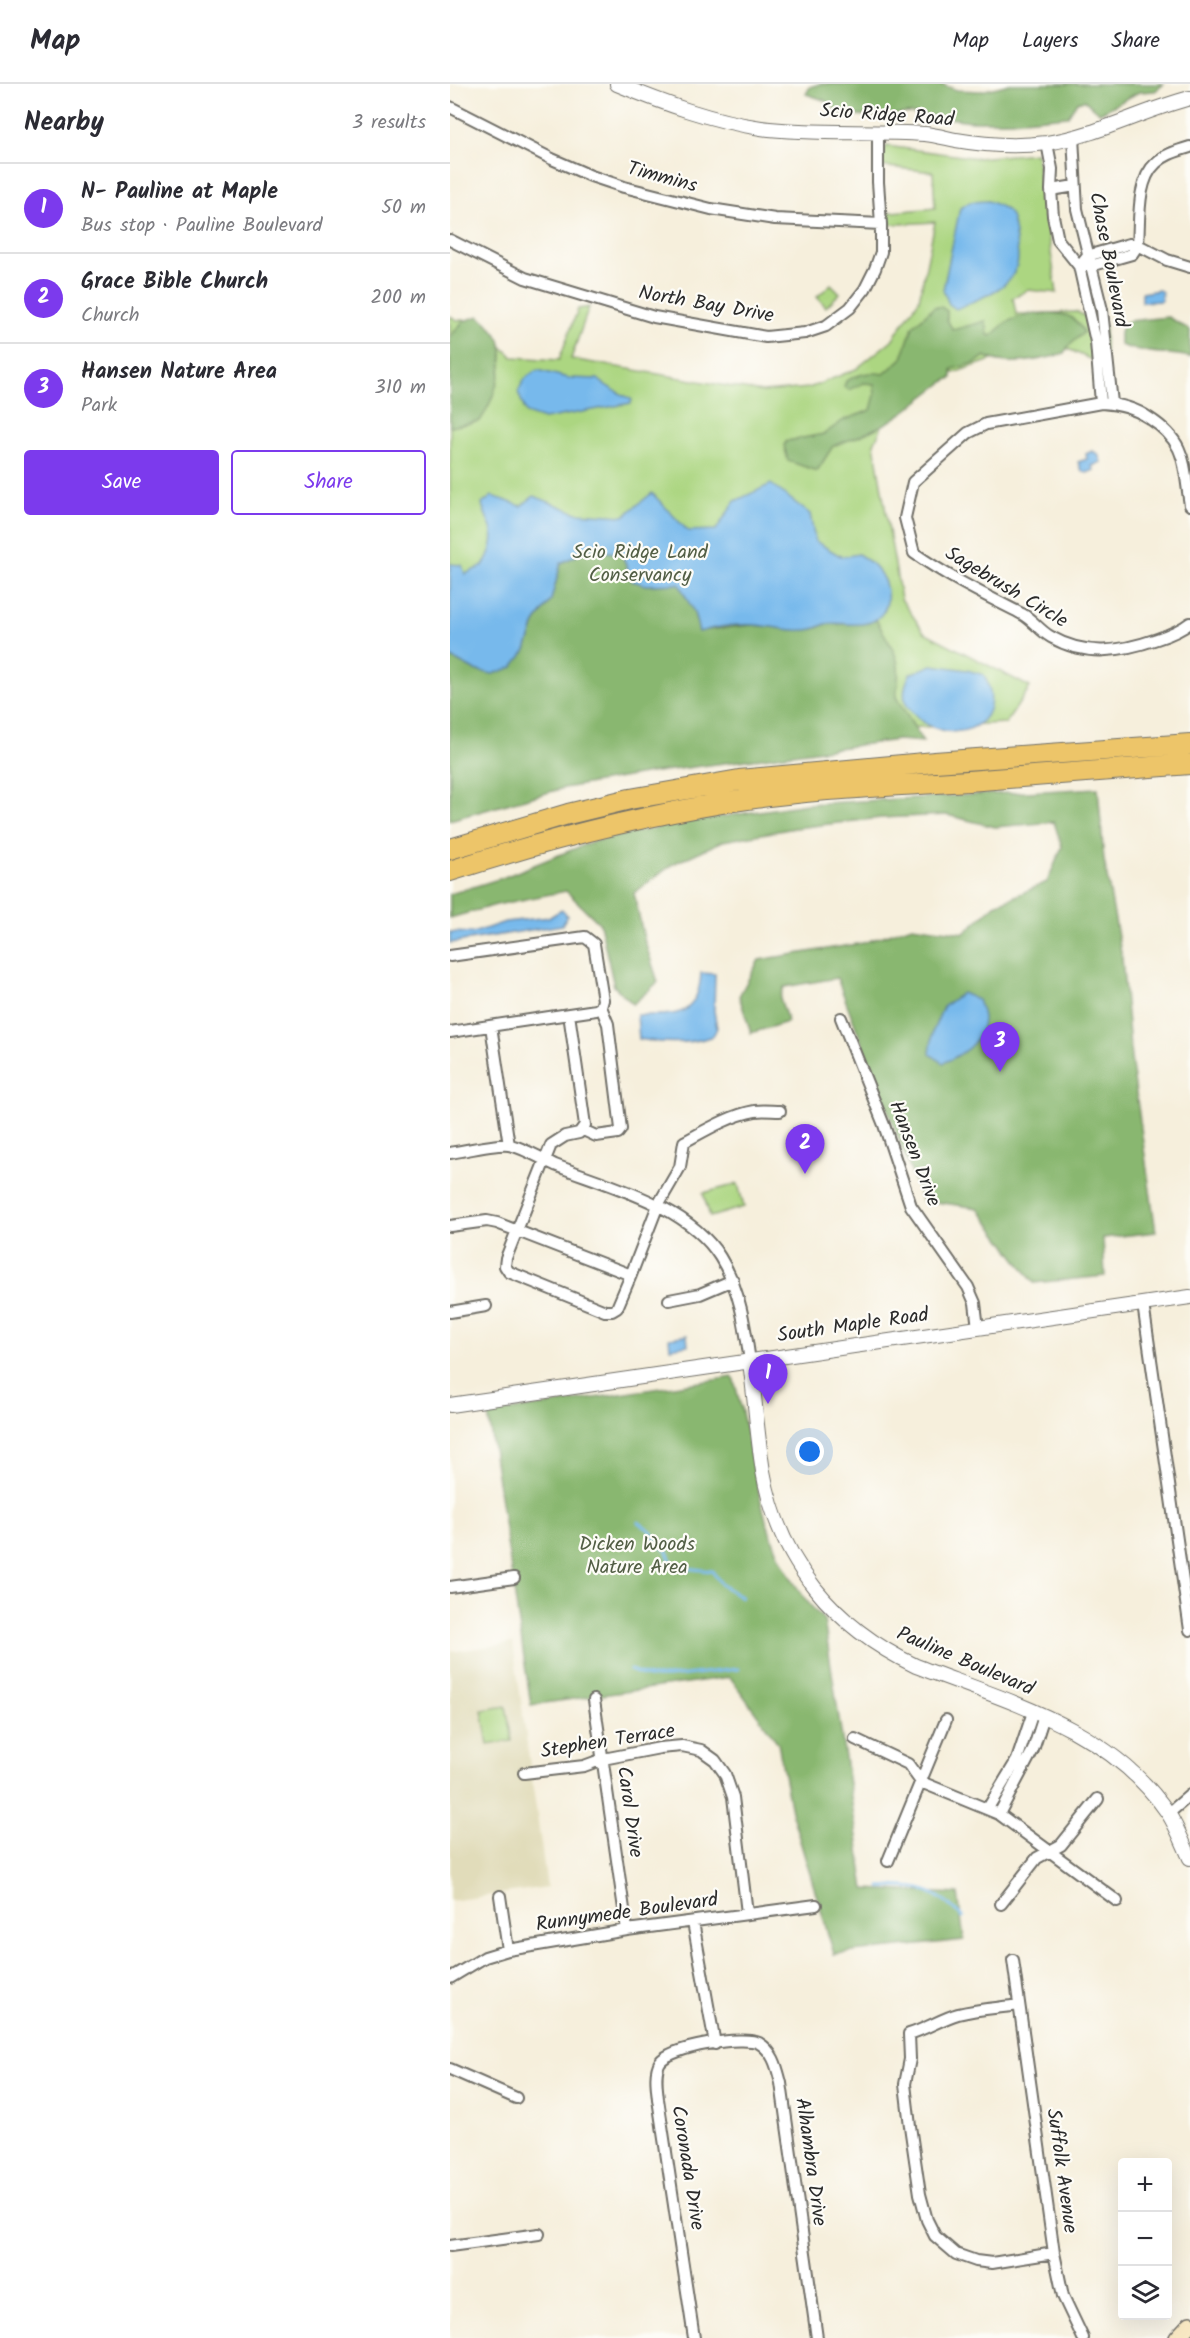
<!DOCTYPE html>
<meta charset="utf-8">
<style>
:root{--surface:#fff;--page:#f7f7f7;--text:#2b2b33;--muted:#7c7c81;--line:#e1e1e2;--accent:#7c3aed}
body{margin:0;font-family:Kalam,sans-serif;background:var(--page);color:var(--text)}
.controls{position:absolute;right:18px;bottom:18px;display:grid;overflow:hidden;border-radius:6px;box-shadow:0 6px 24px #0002}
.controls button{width:54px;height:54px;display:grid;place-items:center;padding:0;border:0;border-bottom:2px solid var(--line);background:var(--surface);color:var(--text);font:30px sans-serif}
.you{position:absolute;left:360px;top:1368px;width:21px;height:21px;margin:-15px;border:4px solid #fff;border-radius:50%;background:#1a73e8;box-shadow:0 0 0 9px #1a73e833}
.badge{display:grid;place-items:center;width:39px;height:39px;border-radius:50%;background:var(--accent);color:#fff;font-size:20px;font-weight:700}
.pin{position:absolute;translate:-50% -50px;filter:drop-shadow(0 2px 3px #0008)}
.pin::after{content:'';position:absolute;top:32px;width:21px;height:18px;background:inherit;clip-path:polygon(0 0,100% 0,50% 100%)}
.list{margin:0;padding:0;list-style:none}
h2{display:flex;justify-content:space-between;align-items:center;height:78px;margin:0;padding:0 24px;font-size:26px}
h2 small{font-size:20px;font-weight:400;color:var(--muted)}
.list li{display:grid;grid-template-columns:39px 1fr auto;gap:18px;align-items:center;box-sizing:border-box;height:90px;padding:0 24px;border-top:2px solid var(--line)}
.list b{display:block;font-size:22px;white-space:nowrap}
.list p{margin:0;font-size:20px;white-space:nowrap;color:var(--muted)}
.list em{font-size:20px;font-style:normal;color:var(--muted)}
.actions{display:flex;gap:12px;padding:18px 24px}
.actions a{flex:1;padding:14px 0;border:2px solid var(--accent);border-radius:6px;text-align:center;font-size:21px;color:var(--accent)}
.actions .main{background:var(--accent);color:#fff}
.icon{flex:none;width:33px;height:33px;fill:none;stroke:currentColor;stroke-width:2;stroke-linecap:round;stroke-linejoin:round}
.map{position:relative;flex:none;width:740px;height:2254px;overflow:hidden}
header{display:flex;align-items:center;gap:36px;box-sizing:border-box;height:84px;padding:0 30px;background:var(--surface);border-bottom:2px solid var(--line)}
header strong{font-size:28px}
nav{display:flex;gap:33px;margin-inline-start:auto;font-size:21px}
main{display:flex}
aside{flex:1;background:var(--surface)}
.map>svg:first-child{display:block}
.built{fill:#e1dcba}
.green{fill:#acd681;stroke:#6c8056;stroke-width:1.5}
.forest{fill:#89b76f;stroke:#5a714d;stroke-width:1.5}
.water{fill:#77b9ec;stroke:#51728c;stroke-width:1.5}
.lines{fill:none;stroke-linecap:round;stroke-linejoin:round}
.stream{stroke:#77b9ec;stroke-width:3}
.minor-casing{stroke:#727069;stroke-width:14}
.tertiary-casing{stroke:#727069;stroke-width:16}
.secondary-casing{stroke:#727069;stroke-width:18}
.motorway-casing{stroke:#727069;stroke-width:22}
.minor{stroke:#fff;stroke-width:10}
.tertiary{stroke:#fff;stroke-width:14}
.secondary{stroke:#f8e8c3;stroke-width:15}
.motorway{stroke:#edc569;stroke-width:20}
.labels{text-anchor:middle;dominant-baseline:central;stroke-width:4.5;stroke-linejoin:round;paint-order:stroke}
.street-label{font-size:20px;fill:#2b2b2b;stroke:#fdfcf7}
.park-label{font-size:20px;fill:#525e45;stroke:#fdfcf7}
</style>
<header>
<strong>Map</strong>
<nav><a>Map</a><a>Layers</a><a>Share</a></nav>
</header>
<main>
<aside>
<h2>Nearby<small>3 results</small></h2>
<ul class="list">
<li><span class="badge">1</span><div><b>N- Pauline at Maple</b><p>Bus stop · Pauline Boulevard</p></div><em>50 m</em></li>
<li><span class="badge">2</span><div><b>Grace Bible Church</b><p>Church</p></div><em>200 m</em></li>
<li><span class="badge">3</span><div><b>Hansen Nature Area</b><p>Park</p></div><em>310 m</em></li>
</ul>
<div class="actions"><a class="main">Save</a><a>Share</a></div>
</aside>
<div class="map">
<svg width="740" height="2254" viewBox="0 0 740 2254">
<rect width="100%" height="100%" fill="#fdfcf7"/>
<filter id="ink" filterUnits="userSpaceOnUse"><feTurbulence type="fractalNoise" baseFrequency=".0167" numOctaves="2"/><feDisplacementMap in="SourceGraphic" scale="12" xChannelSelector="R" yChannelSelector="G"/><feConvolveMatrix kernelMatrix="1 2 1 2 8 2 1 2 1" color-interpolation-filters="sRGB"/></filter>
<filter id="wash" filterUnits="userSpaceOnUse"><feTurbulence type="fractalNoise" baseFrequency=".008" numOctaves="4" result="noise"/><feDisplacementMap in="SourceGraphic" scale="24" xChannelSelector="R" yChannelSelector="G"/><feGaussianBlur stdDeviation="1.35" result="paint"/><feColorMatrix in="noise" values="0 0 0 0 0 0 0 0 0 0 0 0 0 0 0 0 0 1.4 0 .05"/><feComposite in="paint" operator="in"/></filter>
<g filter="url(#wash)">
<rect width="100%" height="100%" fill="#f6efdc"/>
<path class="built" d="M63,1559L97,1803L0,1817V1568Z"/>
<path class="green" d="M436,62L527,74L586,69L607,209L578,206L563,214L566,230L627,228L655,243V282L616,264L553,272L492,293L433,340L424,360L451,515L474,548L580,603L556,639L352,649L0,727V232L7,236H34L47,255L46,257L63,273L109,276L128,225L139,223L121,275L312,308L359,304L406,285L442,256L469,216L485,138L433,141L432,129L485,124L483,88L430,82Z
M381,200L390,209L376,223L367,213Z
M288,1100L294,1123L260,1133L253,1109Z
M56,1622L62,1657L38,1661L32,1626Z"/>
<path class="forest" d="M370,0H490L507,6L531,7L560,0H714L705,7L689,8L650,29L634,16L627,18L618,32L561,37H521L458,29L434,32L393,31L374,16L356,10L360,3Z
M484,223H491L497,227V236L503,246L536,237L538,251L541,252C547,249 549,244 554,240C568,230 608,225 622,234C627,237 631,244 634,248L618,263L613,270C591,276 555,284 535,272L525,279L502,285V294L495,297L454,328L437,339L412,351L383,362L367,387L338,377L334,361L337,357L374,350L394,336L421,326L425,311L424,300L414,299L399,306L394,303L396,297C410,290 418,287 434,290L452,274L463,242Z
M29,232C37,239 45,246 50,256C58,276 42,320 30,337L0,343V253L14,237Z
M718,233L740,246V273C716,268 693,270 670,261V248L673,240L679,237Z
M139,465L172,470L182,497L196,501L229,500L244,528L249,547L302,541L344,545H364L376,540L418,539L426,535C445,571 453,571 446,613L473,658L448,656L206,688L114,704L0,736V573L24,586L76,566L85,539L101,516L111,479Z
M648,704L654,776L672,874L681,974L706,1148L653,1154L655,1192L584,1199L528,1124L472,1116L387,894L334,903L330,914L338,938L301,949L289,912L309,876L413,859L462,842L514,849L545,821L597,798L612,763L604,738L545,743L497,731L431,734L345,744L273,757L223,780L184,809L194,855L208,898L183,920L164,902L150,840L116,807L46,821L0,834V810L52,794L141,758L229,739L357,720Z
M283,1293C309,1380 304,1467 374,1536L415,1805L508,1810L514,1856L384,1870L341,1727L328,1659L280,1593L81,1621L38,1330Z"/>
<path class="water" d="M538,117C559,125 562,127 565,150C566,158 568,166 568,174C567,205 528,214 506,225L499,220L493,206L510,124L520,118Z
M709,206L712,208L711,217L692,218V209Z
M88,286L118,294L148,295C157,304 171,309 182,316L181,319L94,335L76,329L68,308C73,296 77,291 88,286Z
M642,367L648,370L651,378L642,382L644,386L637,389L632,387L628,378L637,375L636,370Z
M321,400L360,430L365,457L392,473L408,470C422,478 435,490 437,508C439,522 432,536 417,539C404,543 389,537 376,540C372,541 368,544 363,545C344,549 323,542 304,541C286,540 266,543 249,548L244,528L229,500L196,501L182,497L172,470L139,465L111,479L101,516L85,539L76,566L63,583L43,590L24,586L0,573V480L12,481L15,490L33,482C39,471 46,457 41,444C38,435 34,429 32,420L42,412L71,422L84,412L127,429L174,432L202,409L238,447L266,446L285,417Z
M482,581L517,586L534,591C562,646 495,666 462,628C459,624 455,621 455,616C453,606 456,599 460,590Z
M111,826L114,827L117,832L112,841L0,859V848L23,849L55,838L100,833Z
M251,889L265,890L264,927L267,944L263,952C239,961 215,960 189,955L187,931C224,931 248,935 251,889Z
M512,909L528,916C530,922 533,929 533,935C533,958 512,971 493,979L480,970L483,947L493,923Z
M237,1251L238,1261L220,1264L219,1254Z"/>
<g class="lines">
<path class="stream" d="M188,1438L201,1447L207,1460L216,1466L222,1479L234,1484L262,1487L272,1501L291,1513
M180,1586L198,1593H218L288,1585
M430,1803C473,1802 481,1804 513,1833"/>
</g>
</g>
<g filter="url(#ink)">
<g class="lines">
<defs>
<path id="minor" d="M0,23L102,75L141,92L174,103L261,125L325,135L431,140
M623,53L627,125L652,226L662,319
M597,59L602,85L601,106L603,132L608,156L629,182L646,258L651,319
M740,63C728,67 715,70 706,79C686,97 690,137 688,161L717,176L740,183
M601,106L625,102
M0,156L75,194L204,233L316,253L355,249L376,242L400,224L415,205L425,185L431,168V140L428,98V48
M679,160L688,161L682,170L640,182H629L637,172Z
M740,421C733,380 738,359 699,334C685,324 668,320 651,319L536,340L518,349L463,398L455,434L464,469C498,493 535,511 572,530C583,536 590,547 601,553C636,573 670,568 707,555C719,551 730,547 740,539
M0,872L135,853L144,860L153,916L151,923L146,926L119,930L135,1041L129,1049L115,1052L101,1061L56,1174L55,1182L59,1188L155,1227H162L167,1224L181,1191
M391,934L434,1041L461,1122L518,1203L525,1219L528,1244
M41,942L59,1061
M0,948L119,930
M133,1046L146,1052L168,1049L171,1045L158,940L151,923
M0,1069C14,1067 47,1059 59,1061C72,1063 92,1075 105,1081C159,1102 238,1121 270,1173C290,1205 295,1241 300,1278
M0,1142L37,1137L47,1139L181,1191L208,1121L230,1083L234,1058C256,1046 281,1031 305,1027C313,1026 322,1027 330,1027
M219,1216L250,1210L283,1196
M693,1220L740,1546
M0,1228L36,1222
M0,1503L64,1494
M144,1616L177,1846
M405,1655L458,1680L471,1698L549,1730L667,1817
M74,1689L134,1682L153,1675L210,1664L232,1662L251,1666L265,1676L275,1690L283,1713L297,1829
M538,1724L567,1676L583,1628
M549,1730L583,1666L594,1632
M718,1730L740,1711
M438,1777L496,1636
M50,1812L58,1866
M551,1820L587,1774L611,1761L648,1715
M243,1838L265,1960
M563,1876L604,2169L613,2212L633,2254
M0,1894L35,1873L58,1866L177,1846L366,1821
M569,1921C549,1924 527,1925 508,1930C491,1935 476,1945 459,1950L460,1975L455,2000L460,2042L470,2110L477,2136L485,2152L506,2170L526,2177L542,2179L604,2169
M0,1985L66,2014
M0,2162L89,2150
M244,2254L208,2015C207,2004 204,1988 210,1978C220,1963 294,1951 309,1959C324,1968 327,1984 331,1999L367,2254"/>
<path id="tertiary" d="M167,0C213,19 262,37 311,44C365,51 421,46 475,50C485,51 496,54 506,56C535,61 567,63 597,59C648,51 691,27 740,14
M300,1278C305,1314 307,1351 313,1387C329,1478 384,1543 466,1582C557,1617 660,1644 718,1729C727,1743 733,1759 740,1774
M0,1321L740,1213"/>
<path id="secondary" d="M727,2254L740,2240"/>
<path id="motorway" d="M0,765L118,730L180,715L289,696L485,678L740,660
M0,787C93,757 182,734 278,718C357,705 438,702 518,697C592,692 666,685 740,680"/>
</defs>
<use href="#minor" class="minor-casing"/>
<use href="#tertiary" class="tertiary-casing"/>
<use href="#secondary" class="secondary-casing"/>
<use href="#motorway" class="motorway-casing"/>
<use href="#minor" class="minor"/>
<use href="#tertiary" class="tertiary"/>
<use href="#secondary" class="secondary"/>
<use href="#motorway" class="motorway"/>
</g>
</g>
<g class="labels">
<g class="street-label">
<text transform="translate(437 32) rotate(4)">Scio Ridge Road</text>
<text transform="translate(212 94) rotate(15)">Timmins</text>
<text transform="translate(658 176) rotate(79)">Chase Boulevard</text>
<text transform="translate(256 221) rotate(10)">North Bay Drive</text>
<text transform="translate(556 504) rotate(31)">Sagebrush Circle</text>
<text transform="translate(464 1070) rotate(69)">Hansen Drive</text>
<text transform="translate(403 1242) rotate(-8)">South Maple Road</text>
<text transform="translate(515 1578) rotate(23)">Pauline Boulevard</text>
<text transform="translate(158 1658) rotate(-9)">Stephen Terrace</text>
<text transform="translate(179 1728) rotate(82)">Carol Drive</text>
<text transform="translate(177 1829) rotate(-8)">Runnymede Boulevard</text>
<text transform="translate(360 2078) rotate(82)">Alhambra Drive</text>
<text transform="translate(237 2084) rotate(81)">Coronada Drive</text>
<text transform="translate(611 2087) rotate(82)">Suffolk Avenue</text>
</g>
<g class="park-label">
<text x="190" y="469">Scio Ridge Land<tspan x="190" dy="23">Conservancy</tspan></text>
<text x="187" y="1461">Dicken Woods<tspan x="187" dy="23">Nature Area</tspan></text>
</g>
</g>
</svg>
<div class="controls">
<button>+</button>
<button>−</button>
<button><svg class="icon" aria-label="layers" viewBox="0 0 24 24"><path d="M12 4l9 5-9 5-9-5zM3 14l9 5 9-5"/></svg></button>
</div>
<div class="you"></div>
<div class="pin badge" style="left:318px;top:1320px">1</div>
<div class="pin badge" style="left:355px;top:1090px">2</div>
<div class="pin badge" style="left:550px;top:988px">3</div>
</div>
</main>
